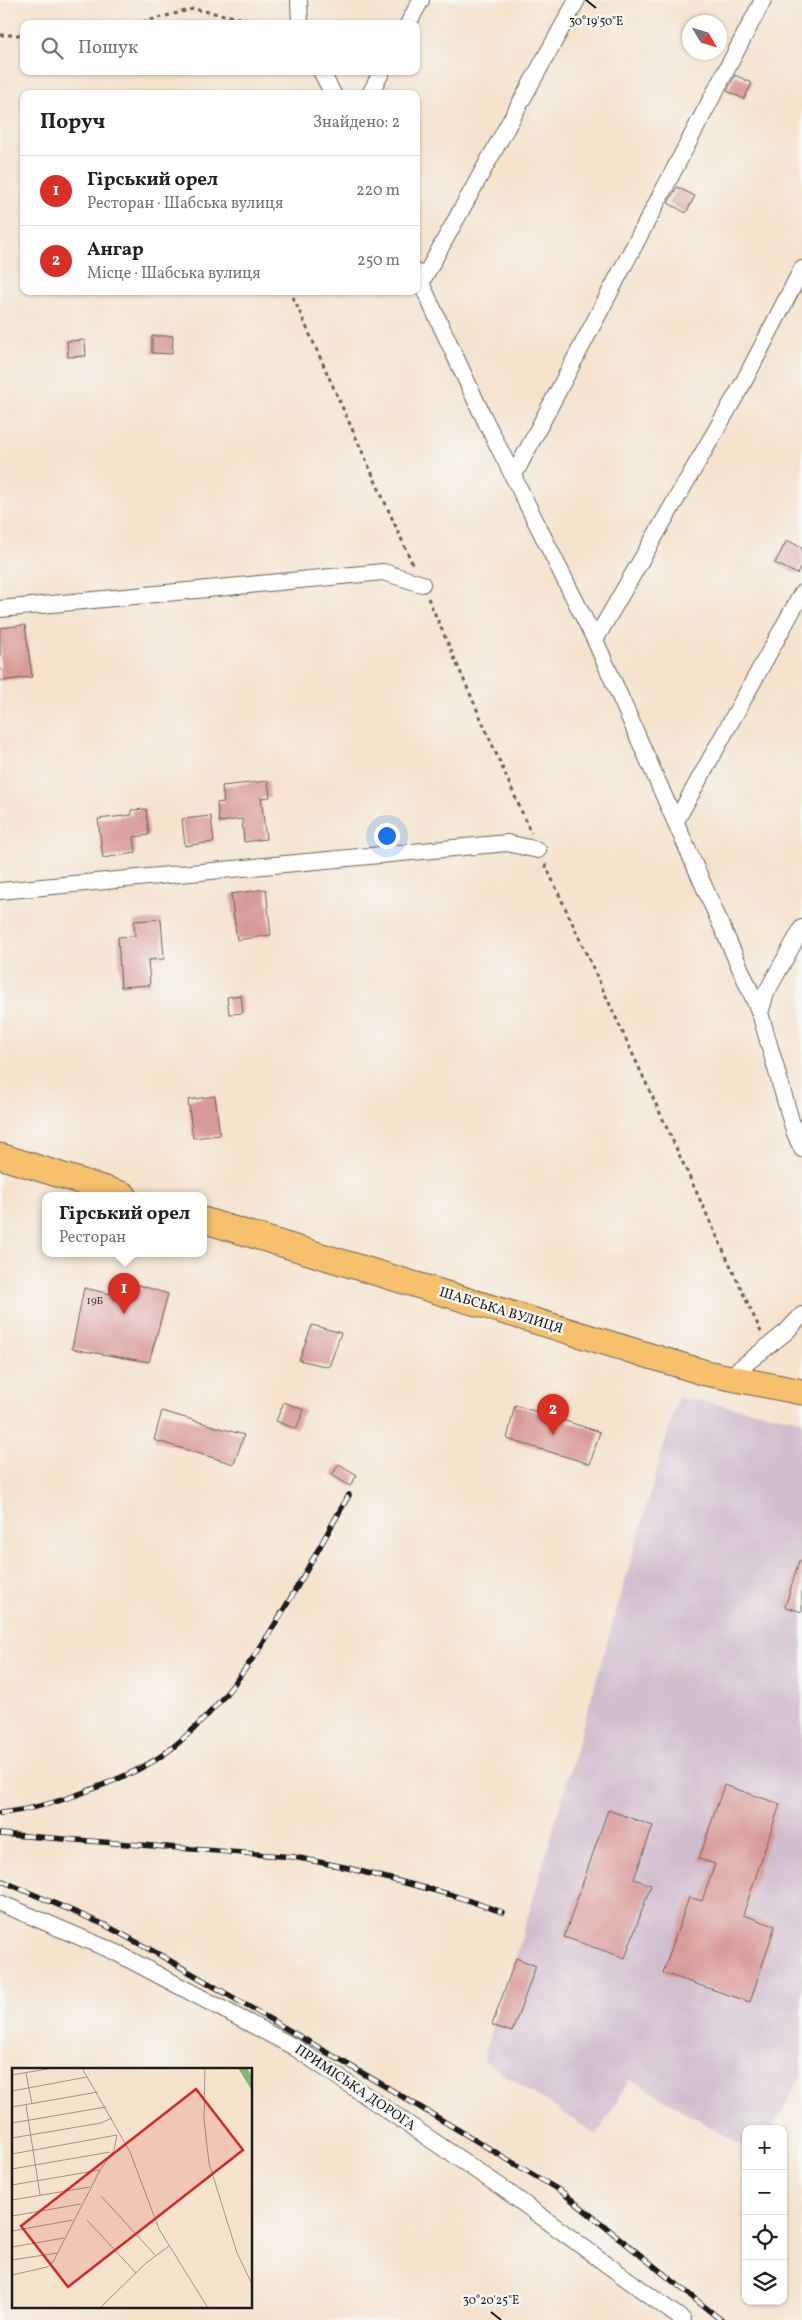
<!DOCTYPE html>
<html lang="uk">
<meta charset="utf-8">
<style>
:root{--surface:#fff;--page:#f2f2f2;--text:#202124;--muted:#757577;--line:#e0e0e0;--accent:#d93025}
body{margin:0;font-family:Vollkorn,serif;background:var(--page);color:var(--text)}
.controls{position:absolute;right:15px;bottom:15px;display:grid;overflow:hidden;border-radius:10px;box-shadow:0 1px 4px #0004}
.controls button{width:45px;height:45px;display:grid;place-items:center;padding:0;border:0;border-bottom:1px solid var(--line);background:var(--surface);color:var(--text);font:25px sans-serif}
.compass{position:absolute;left:682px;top:15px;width:45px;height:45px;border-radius:50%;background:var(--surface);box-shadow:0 1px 4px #0004;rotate:128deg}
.you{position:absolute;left:386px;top:835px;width:18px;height:18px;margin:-12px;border:4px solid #fff;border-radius:50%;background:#1a73e8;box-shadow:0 0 0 8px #1a73e833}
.badge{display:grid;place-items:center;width:32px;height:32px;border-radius:50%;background:var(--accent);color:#fff;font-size:16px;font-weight:700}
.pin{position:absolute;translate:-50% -41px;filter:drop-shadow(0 1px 2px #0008)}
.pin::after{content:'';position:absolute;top:26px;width:18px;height:15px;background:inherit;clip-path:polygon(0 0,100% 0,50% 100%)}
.popup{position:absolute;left:42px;top:1192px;width:165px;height:65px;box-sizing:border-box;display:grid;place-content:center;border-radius:10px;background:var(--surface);filter:drop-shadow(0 1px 4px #0005);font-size:16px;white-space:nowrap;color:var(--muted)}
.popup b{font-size:19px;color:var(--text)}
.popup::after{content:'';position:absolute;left:50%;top:100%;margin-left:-10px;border:10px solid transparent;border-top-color:var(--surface)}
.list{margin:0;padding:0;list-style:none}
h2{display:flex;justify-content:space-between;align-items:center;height:65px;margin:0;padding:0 20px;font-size:21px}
h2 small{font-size:16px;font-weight:400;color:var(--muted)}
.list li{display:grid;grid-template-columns:32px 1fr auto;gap:15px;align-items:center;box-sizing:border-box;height:70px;padding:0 20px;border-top:1px solid var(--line)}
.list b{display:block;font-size:19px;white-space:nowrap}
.list p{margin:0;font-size:16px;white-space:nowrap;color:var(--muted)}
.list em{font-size:16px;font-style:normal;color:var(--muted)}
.icon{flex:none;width:28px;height:28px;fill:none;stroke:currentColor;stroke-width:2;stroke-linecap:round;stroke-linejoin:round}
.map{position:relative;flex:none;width:802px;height:2320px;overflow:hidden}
.search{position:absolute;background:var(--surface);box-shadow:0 1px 4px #0004;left:20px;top:20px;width:400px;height:55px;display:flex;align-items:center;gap:12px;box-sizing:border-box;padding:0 18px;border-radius:10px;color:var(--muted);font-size:19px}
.panel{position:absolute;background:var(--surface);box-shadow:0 1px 4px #0004;left:20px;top:90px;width:400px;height:205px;border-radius:10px}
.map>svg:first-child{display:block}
.industrial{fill:#d0bdcd}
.building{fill:#d89a98}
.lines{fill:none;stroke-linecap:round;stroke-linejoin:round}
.street-casing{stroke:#68625a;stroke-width:18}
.primary-casing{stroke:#68625a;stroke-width:27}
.path{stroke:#68625a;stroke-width:3;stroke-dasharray:4 4;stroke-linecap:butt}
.street{stroke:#fff;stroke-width:16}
.primary{stroke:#f7c06c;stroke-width:25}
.rail-casing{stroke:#1c1c1c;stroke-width:5.5}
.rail{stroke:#f6f6f2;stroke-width:4;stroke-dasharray:11;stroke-linecap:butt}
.ticks{fill:none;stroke:#1c1c1c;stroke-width:2}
.labels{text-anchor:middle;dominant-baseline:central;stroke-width:5;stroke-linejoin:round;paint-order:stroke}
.number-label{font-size:11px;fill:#4b3c3b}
.street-label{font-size:14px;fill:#1c1c1c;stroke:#f6f6f2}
.inset-road{fill:none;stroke:#9e9386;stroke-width:1}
.view{fill:#d62828;fill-opacity:0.15;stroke:#d62828;stroke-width:2.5}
.inset-edge{fill:none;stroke:#1c1c1c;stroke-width:2.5}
.ticks-label{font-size:12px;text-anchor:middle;fill:#1c1c1c;stroke:#f6f6f2;stroke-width:5;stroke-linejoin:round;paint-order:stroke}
</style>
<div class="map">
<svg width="802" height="2320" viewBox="0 0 802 2320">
<rect width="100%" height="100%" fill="#f6f6f2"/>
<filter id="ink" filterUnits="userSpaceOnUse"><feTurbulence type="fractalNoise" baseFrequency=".02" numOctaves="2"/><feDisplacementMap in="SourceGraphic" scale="10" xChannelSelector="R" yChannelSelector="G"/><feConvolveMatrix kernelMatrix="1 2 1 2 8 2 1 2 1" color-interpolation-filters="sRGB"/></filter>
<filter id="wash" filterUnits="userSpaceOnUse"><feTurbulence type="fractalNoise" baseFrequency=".0096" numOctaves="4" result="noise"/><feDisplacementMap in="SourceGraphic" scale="20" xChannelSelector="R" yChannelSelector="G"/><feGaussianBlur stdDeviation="1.12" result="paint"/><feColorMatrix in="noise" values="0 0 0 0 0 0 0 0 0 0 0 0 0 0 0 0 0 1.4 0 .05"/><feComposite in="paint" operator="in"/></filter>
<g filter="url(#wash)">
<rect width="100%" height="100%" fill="#f5e3cd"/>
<path class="industrial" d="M678,1397L802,1420V2075L773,2129H746V2148L630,2079L597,2135L484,2061L492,2025L516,1958Z"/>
<g id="blocks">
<path class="building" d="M735,75L752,83L744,99L727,91Z
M677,187L695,196L686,213L668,203Z
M152,336H173L172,354L152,353Z
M85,340L86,356L68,357L67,341Z
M787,540L802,548V564L797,574L775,563Z
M25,625L32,677L0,681V628Z
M268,781L270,797L261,798L266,839L244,842L242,819L219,822L217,803L224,802L222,786Z
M146,809L149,835L134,837L136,853L103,858L98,819L132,815L131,810Z
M211,816L214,842L185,846L182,819Z
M266,889L271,935L237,940L231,894Z
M161,919L164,959L148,960L150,985L121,987L118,937L135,936L134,921Z
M241,995L243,1013L229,1014L227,997Z
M215,1096L220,1135L193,1138L188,1100Z
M116,1278L168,1294L149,1362L72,1349L84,1288L111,1294Z
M312,1325L341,1333L329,1367L299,1360Z
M284,1402L304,1410L296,1429L276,1421Z
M515,1405L600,1432L590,1464L507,1439Z
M162,1411L244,1435L234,1464L154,1440Z
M339,1464L357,1475L350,1486L332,1475Z
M799,1561H802V1612L785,1607Z
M724,1785L780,1804L743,1915L775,1926L750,2002L663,1973L689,1897L702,1901L715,1864L699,1859Z
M608,1810L653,1826L634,1879L651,1885L625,1958L564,1937Z
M516,1958L536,1966L512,2032L492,2025Z"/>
</g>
</g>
<g filter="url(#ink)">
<use href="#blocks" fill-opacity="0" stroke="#68625a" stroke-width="1"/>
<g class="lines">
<defs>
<path id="street" d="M299,0L300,24
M408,24L421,0
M321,71L333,94
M370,94L382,71
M416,272L482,414L595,640L760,1013L794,1131L802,1149
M421,283L577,0
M513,477L763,0
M0,609L383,572L422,584
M595,640L742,385L802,269
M676,821L802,593
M0,891L507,843L538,850
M760,1013L766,993L802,928
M729,1377L786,1332L802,1315
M0,1903L115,1952L294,2047L501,2187L683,2320"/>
<path id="primary" d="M0,1156L124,1195
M203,1220L706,1373L802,1392"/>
</defs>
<use href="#street" class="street-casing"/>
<use href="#primary" class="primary-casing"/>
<path class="path" d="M135,24L193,9L271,24
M0,35H24
M293,297L413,565
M428,598L531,833
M545,864L761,1332"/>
<use href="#street" class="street"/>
<use href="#primary" class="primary"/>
<defs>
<path id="rail" d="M0,1813C32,1810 65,1800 95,1788C121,1778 150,1766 172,1748C251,1685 299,1581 349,1495
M0,1834L294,1857L344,1867L452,1895L502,1912
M0,1880L105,1925L160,1955L388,2088L562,2192L721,2320"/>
</defs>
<use href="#rail" class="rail-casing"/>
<use href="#rail" class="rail"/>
</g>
</g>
<path class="ticks" d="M586,0L596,8M491,2312L501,2320"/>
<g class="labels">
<g class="number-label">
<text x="95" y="1301">19Б</text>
</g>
<g class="street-label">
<text transform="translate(501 1311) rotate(17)">ШАБСЬКА ВУЛИЦЯ</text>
<text transform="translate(355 2088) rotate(34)">ПРИМІСЬКА ДОРОГА</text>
</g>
</g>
<g transform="translate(12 2068)">
<rect width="240" height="240" fill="#f5e3cd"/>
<path d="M226,0H235L240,8V23Z" fill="#83b773"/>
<path class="inset-road" d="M70,0L118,84L147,161L196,240M193,0L192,52L197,95L225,185L240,216M14,5L20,36M0,7L41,0M0,23L75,9M14,37L28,127M0,39L86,24M0,55L94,39M0,70L89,55L100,50M0,86L105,67M0,101L98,84M0,117L88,102M89,128L143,187M0,132L78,119M0,148L69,136M75,152L124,205M0,163L61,152M0,179L52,170M0,192L45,185M0,207L35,199L41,194L88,102L102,82L105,67M88,240L134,195L157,178"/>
<path class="view" d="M184,21L231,82L56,219L9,158Z"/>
<rect width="240" height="240" class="inset-edge"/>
</g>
<g class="ticks-label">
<text x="596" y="25">30°19'50"E</text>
<text x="491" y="2304">30°20'25"E</text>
</g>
</svg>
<div class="controls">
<button>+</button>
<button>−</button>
<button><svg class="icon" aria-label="locate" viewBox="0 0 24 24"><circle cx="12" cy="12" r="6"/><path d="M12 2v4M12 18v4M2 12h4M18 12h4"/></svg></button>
<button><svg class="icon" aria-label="layers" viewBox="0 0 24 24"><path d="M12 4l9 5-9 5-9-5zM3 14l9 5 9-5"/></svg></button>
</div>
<svg class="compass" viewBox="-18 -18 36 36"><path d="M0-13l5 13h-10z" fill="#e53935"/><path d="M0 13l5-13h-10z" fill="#757577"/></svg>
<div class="you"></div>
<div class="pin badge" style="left:124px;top:1314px">1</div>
<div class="popup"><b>Гірський орел</b>Ресторан</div>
<div class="pin badge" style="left:553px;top:1435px">2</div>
<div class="search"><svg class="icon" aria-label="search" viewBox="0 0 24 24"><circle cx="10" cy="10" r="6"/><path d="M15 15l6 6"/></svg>Пошук</div>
<section class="panel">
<h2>Поруч<small>Знайдено: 2</small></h2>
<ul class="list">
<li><span class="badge">1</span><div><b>Гірський орел</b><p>Ресторан · Шабська вулиця</p></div><em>220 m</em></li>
<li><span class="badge">2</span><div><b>Ангар</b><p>Місце · Шабська вулиця</p></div><em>250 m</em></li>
</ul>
</section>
</div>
